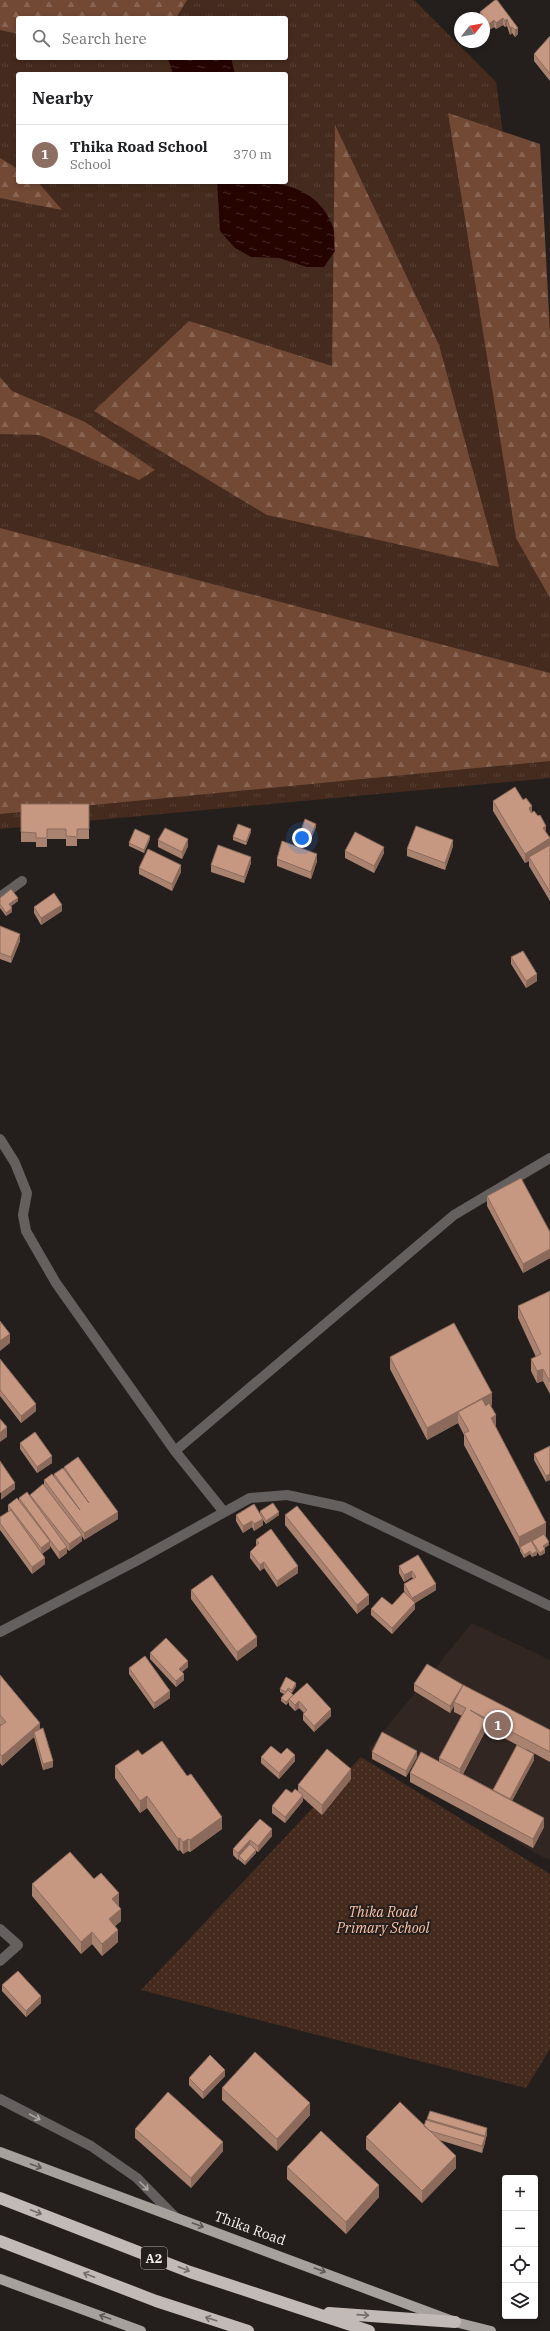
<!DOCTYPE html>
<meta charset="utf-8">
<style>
:root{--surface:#fff;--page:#f2f2f2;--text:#202124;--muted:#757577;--line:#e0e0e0;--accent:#db2777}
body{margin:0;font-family:"IBM Plex Serif",serif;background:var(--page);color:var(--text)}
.controls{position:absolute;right:12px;bottom:12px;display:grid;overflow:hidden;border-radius:4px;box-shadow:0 2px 6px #0003}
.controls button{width:36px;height:36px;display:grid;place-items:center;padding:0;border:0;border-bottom:1px solid var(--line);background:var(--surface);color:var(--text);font:20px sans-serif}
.compass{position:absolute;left:454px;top:12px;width:36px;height:36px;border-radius:50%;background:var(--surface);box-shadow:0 2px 6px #0003;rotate:59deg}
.you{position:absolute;left:302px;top:838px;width:14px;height:14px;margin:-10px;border:3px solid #fff;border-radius:50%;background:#1a73e8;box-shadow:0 0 0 6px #1a73e833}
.badge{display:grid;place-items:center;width:26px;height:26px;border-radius:50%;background:var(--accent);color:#fff;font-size:13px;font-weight:700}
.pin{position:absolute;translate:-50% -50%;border:2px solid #fff;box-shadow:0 1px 4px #0006}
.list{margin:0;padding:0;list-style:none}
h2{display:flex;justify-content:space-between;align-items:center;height:52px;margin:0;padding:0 16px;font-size:17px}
h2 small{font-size:13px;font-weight:400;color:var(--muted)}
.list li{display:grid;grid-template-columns:26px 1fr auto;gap:12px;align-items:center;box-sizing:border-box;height:60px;padding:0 16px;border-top:1px solid var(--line)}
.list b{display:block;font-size:15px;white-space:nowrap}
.list p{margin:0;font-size:13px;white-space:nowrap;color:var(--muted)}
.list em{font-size:13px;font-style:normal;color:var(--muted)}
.icon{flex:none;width:22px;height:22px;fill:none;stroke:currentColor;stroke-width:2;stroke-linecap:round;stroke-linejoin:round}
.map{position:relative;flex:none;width:550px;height:2331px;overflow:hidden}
.search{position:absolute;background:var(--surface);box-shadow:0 2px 6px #0003;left:16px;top:16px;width:272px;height:44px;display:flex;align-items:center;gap:10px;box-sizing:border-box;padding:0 14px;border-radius:4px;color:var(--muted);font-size:15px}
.panel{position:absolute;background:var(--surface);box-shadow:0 2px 6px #0003;left:16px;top:72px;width:272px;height:112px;border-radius:4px}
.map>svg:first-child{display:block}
.built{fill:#312621}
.grass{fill:url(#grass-tufts);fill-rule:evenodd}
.forest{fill:url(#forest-firs)}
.park{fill:url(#park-dots)}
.water{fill:url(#water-ripples)}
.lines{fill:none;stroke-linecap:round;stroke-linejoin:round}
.minor{stroke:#63605f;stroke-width:10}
.major{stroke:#a7a19e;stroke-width:10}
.highway{stroke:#c1bab7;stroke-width:12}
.wall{fill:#aa8370;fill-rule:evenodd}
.shaded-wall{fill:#8b6a5b}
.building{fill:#c69882;stroke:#8b6a5b}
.oneway{stroke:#aba8a6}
.oneway2{stroke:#5f5a57}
.oneway3{stroke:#726c6a}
.labels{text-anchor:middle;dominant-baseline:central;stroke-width:4;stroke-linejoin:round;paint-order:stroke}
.shield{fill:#241f1d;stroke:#b5b1af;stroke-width:1}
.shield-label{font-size:13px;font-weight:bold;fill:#f3f0ee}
.park-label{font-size:14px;font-style:italic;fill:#fcc3a9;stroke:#241f1d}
.street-label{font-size:14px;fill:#f3f0ee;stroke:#241f1d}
</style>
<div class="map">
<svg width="550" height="2331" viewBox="0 0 550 2331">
<defs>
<pattern id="grass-tufts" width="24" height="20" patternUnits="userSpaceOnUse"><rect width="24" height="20" fill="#452b1e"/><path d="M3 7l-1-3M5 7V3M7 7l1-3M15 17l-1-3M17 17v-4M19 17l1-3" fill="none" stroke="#574034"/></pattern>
<pattern id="forest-firs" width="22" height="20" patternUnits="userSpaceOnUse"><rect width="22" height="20" fill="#724935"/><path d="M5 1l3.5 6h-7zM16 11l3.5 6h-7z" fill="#876453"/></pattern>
<pattern id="park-dots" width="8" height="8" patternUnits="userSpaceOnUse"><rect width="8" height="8" fill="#452b1e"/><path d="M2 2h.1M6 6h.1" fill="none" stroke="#574034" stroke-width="1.8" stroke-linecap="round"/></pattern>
<pattern id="water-ripples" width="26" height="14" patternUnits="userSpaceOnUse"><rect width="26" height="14" fill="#250400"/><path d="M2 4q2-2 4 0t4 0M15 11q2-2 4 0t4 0" fill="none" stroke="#452926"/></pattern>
</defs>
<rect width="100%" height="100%" fill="#241f1d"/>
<path class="built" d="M472,1623L550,1660V1860L538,1855L369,1749Z"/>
<path class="grass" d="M0,0H414L496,82L550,488V778L0,829ZM18,18H286V58H18ZM18,74H286V182H18Z"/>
<path class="forest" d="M0,0H187L176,18H18V34L0,30Z
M448,113L540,144L550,332V598L516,538Z
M335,125L439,345L499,567L267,515L94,411L189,321L332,366Z
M0,158L18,169V182H38L62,210L0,198Z
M0,377L12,391L85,422L155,470L139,480L40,435L0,434Z
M0,528L550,673V761L0,814Z"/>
<path class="park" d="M361,1757L550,1874V2049L526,2088L141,1990Z"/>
<path class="water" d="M168,58H231L235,74H173Z
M217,182C262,182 314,176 333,227C335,234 334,244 335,251L324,267H307L279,258L251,257L235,248L220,231Z"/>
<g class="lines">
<path class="minor" d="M0,897L22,881
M0,1139L15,1163L27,1193L23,1215L26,1231L56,1283L175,1451L224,1512
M175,1451L454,1215L550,1158
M0,1632L136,1561L250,1498L287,1495L343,1507L550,1606
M0,1929L18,1945L0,1961
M0,2099L91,2146L137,2178L176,2218"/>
<path class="major" d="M0,2152L455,2322L491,2331
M0,2279L141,2331"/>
<path class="highway" d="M0,2198L190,2272L369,2331
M0,2241L156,2301L248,2331
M329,2313L455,2322"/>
</g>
<path class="wall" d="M495,0L518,34L515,37L512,33L510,35L507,26L505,27L503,25L496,29L494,27L489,30L484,24V18H480V12Z
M550,37V81L534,61V54Z
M523,800L550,838V901L529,866V861L525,863L493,811V801Z
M21,804H89V839H77V846H66V839H47V847H36V842H21Z
M316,827L310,841L300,836V833Z
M251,832L246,845L233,840V837Z
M150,839L144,853L129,846V843Z
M158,840L188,846L182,859L158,847Z
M453,846L445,870L407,856V849Z
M345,851L384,853L374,873L345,858Z
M277,859L317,861L311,879L277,866Z
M251,863L244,883L211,872V865Z
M139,868L181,872L172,891L139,874Z
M0,898L18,901L11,906L12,912L6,916L0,908Z
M34,907L62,911L41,925L34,913Z
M0,926L20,941L11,963L0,959Z
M511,957L537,981L526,988L511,964Z
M487,1196L550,1232V1258L523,1273L487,1206Z
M550,1291V1394L543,1381L537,1383L531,1371V1359L536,1357L518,1318V1306Z
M390,1357L492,1405L491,1406L496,1427L546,1535H545L549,1545L544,1548L545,1553L540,1556L537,1552V1555L532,1557L530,1554L524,1558L520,1551V1549L464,1445V1435L458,1423L427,1440L390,1369Z
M0,1359L36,1411L21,1423L0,1396Z
M20,1443L52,1463L37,1473L20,1449Z
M550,1446L546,1482L534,1460V1454Z
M64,1467L118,1519L84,1540L82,1536V1541L69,1551L67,1549V1553L59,1559L50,1546V1548L42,1554L45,1564L32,1574L0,1530V1517L8,1512V1505L19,1501V1498L30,1496V1495L44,1485V1480L54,1477V1474L64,1470Z
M260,1511L279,1515L266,1524L263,1520V1525L254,1531L252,1527L243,1533L236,1521V1515L260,1513Z
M285,1515L369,1604L357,1614L285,1525Z
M256,1540L298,1573L277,1587L264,1568L260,1571L250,1558V1552L256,1546Z
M418,1555L436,1590L415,1603V1609L392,1634L371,1615V1609L392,1605L407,1595L404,1591V1584L413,1579L412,1577L404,1582L399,1573V1566Z
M191,1590L257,1646L237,1661L191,1599Z
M150,1653L188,1667L182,1672L184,1680L176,1687L150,1659Z
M129,1668L170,1698L154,1709L129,1674Z
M0,1675L40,1730L53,1767L43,1770L34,1737L2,1766L0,1763V1726H1L0,1724Z
M414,1684L463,1685L550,1730V1762L526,1749L534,1760L512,1801L544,1827L533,1848L410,1782V1773L439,1761V1758L462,1716L454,1712V1706L450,1713L414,1691ZM486,1728L517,1745L493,1790L463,1774L486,1730Z
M296,1686L292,1693L290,1692L293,1695L331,1716L314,1732L303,1720V1714L304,1713L299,1708L295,1711L289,1705V1702L286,1705L281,1701V1698L284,1694L280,1692V1689Z
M372,1752L417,1757L406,1777L372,1759Z
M281,1754L295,1761L279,1779L261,1763V1757Z
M142,1755L222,1829L190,1852L188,1851L183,1854L180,1850L178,1851L147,1808L140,1813L115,1778V1766Z
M351,1779L322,1815L303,1798V1801L285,1823L272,1813V1806L292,1793L298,1791V1785Z
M260,1819L272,1836L258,1852L256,1851V1853L245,1865L239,1860V1858L238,1860L233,1855V1849Z
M94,1879L119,1905L121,1921L115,1926L118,1942L102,1956L92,1944L81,1954L32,1896V1884Z
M2,1985L41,2003L26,2017L2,1991Z
M225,2076L203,2099L189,2085V2078Z
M222,2088L310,2115L277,2151L222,2100Z
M427,2119L487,2134L482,2153L439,2140L456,2168L422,2203L366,2149V2137L424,2126L427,2120Z
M135,2129L223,2151L191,2188L135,2138Z
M287,2167L379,2197L346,2234L287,2179Z"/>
<path class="shaded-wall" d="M503,18V25L496,29V23Z
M507,19V26L505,27V21Z
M494,20V27L489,30V24Z
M512,27V33L510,35V28Z
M518,28V34L515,37V30Z
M532,806V816L529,808Z
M316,824V827L310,841V837Z
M546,826V835L543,828Z
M251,829V832L246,845V842Z
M150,836V839L144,853V850Z
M550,838V848L529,857V861L525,863V854Z
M188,839V846L182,859V852Z
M453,840V846L445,870V863Z
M384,847V853L374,873V866Z
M317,854V861L311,879V872Z
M251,857V863L244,883V877Z
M181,865V872L172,891V884Z
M18,898V901L9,908V904Z
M62,905V911L41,925V918Z
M12,908V912L6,916V913Z
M20,934V941L11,963V957Z
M537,974V981L526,988V981Z
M550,1249V1258L523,1273V1264Z
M10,1334V1343L0,1351V1341Z
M543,1369V1381L537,1383V1371Z
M492,1393V1405L463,1420L458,1412V1423L427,1440V1428Z
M36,1404V1411L21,1423V1416Z
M496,1415V1427L491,1418Z
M7,1427V1437L0,1442V1433Z
M52,1456V1463L37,1473V1467Z
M550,1474V1480L546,1482V1476Z
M15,1483V1489L1,1500V1493Z
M118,1512V1519L84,1540V1533Z
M279,1512V1515L266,1524V1521Z
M263,1519V1525L254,1531V1524Z
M252,1521V1527L243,1533V1526Z
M546,1523V1535L520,1548V1547L519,1549V1537Z
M82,1535V1541L69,1551V1544Z
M50,1541V1548L41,1554V1548Z
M549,1542V1545L543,1549V1546Z
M67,1547V1553L59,1559V1552Z
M545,1549V1553L540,1556V1553Z
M530,1551V1554L524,1558V1555Z
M537,1551V1555L532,1557V1554Z
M45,1558V1564L32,1574V1567Z
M264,1562V1568L260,1571V1565Z
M298,1566V1573L277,1587V1581Z
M412,1571V1577L404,1582V1575Z
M436,1584V1590L415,1603V1609L392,1634V1628L412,1604V1598Z
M369,1595V1604L357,1614V1605Z
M257,1637V1646L237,1661V1652Z
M188,1661V1667L179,1675V1669Z
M184,1674V1680L176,1687V1681Z
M296,1683V1686L292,1693V1690Z
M463,1685L454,1702V1706L450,1713V1706Z
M170,1691V1698L154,1709V1703Z
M289,1699V1702L286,1705V1702Z
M299,1701V1708L295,1711V1705Z
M331,1709V1716L314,1732V1726Z
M486,1720V1730L460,1778V1769Z
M40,1723V1733L34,1732V1737L2,1766V1756Z
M417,1751V1757L406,1777V1771Z
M534,1754V1760L509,1806V1800Z
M295,1755V1761L279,1779V1773Z
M53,1761V1767L43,1770V1764Z
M351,1769V1779L322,1815V1805Z
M303,1795V1801L285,1823V1817Z
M147,1796V1808L140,1813V1801Z
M222,1817V1829L190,1852V1840Z
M544,1818V1827L533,1848V1839Z
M272,1829V1836L258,1852V1846Z
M180,1838V1850L178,1851V1839Z
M188,1839V1851L183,1854V1842Z
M250,1840V1846L239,1856V1858L238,1860V1853Z
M256,1850V1853L245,1865V1862Z
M119,1893V1905L112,1911V1899Z
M121,1909V1921L109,1931V1919Z
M118,1930V1942L102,1956V1944Z
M92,1932V1944L81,1954V1942Z
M41,1996V2003L26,2017V2011Z
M225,2070V2076L203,2099V2092Z
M310,2103V2115L277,2151V2139Z
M487,2128V2134L485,2142V2136Z
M485,2137V2143L482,2153V2146Z
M223,2142V2151L191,2188V2178Z
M456,2156V2168L422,2203V2191Z
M379,2185V2197L346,2234V2222Z"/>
<path class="building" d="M495,0H497L518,28L515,30L512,27L510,28L507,19L505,21L503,18L496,23L494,20L489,24L480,12Z
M550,36V74L534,54Z
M515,787L523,800L526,798L532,806L529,808L531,813L534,811L538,816L540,815L546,826L543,828L550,838L525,854L493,801Z
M21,804H89V829H77V837L66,836V829H47V838H36V833L21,832Z
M305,819L316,824L310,837L300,833Z
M238,824L251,829L246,842L233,837Z
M416,826L453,840L445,863L407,849Z
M165,828L188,839L182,852L158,840Z
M135,829L150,836L144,850L129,843Z
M355,832L384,847L374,866L345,851Z
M282,841L317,854L311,872L277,859Z
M218,845L251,857L244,877L211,865Z
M550,845V892L529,857Z
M148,849L181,865L172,884L139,868Z
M11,889L18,898L9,904L12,908L6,913L0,904V898Z
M54,893L62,905L41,918L34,907Z
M0,926L20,934L11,957L0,953Z
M523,951L537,974L526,981L511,957Z
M521,1178L550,1232V1249L523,1264L487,1196Z
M550,1291V1382L543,1369L537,1371L531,1359L541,1354L518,1306Z
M0,1321L10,1334L0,1341Z
M454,1323L492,1393L427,1428L390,1357Z
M0,1359L36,1404L21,1416L0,1390Z
M482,1399L486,1406L489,1403L496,1415L491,1418L546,1523L519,1537L464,1433L469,1431L458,1412Z
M0,1419L7,1427L0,1433Z
M35,1432L52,1456L37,1467L20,1443Z
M550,1446V1474L546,1476L534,1454Z
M78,1457L118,1512L84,1533L44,1480L52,1474L80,1510L54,1474L63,1468L89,1503L64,1467Z
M0,1461L15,1483L1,1493L0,1492Z
M43,1484L82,1535L69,1544L30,1495Z
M27,1492L67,1547L59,1552L19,1498Z
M17,1498L50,1541L41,1548L8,1505Z
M273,1503L279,1512L266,1521L260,1511Z
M254,1504L263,1519L254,1524L252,1521L243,1526L236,1515Z
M297,1506L369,1595L357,1605L285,1515Z
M11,1510L45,1558L32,1567L0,1523V1517Z
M271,1529L298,1566L277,1581L264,1562L260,1565L250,1552L259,1543L256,1540Z
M544,1534L549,1542L543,1546L545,1549L540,1553L532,1541Z
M531,1541L537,1551L532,1554L530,1551L524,1555L520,1547Z
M418,1555L436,1584L412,1598L404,1584L416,1577L412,1571L404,1575L399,1566Z
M212,1575L257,1637L237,1652L191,1590Z
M404,1592L415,1603L392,1628L371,1609L382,1597L392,1605Z
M166,1638L188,1661L179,1669L184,1674L176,1681L150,1653Z
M145,1656L170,1691L154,1703L129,1668Z
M427,1664L463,1685L450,1706L414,1684Z
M0,1675L40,1723L2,1756L0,1754V1726L6,1722L0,1715Z
M286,1677L296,1683L292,1690L288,1688L286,1692L280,1689Z
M307,1683L331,1709L314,1726L303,1714L307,1710L299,1701L295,1705L289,1699Z
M463,1685L550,1730V1752L470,1710L486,1720L460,1769L439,1758L466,1708L454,1702Z
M288,1690L293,1695L286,1702L281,1698Z
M43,1728L53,1761L43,1764L34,1732Z
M382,1732L417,1751L406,1771L372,1752Z
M162,1741L187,1776L191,1774L222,1817L190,1840L188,1839L183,1842L180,1838L178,1839L147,1796L140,1801L115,1766L138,1750L142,1755Z
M517,1745L534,1754L510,1799L493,1790Z
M271,1746L281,1754L287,1748L295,1755L279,1773L261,1757Z
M327,1749L351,1769L322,1805L298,1785Z
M421,1752L544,1818L533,1839L410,1773Z
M286,1789L292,1793L295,1789L303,1795L285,1817L272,1806Z
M260,1819L272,1829L258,1846L250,1840L238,1853L233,1849Z
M250,1844L256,1850L245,1862L239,1856Z
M70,1852L94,1879L101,1873L119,1893L112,1899L121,1909L109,1919L118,1930L102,1944L92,1932L81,1942L32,1884Z
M18,1971L41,1996L26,2011L2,1985Z
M255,2052L310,2103L277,2139L222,2088Z
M210,2055L225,2070L203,2092L189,2078Z
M168,2092L223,2142L191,2178L135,2129Z
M400,2102L456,2156L422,2191L366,2137Z
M430,2111L487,2128L485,2136L427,2119Z
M426,2120L485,2137L482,2146L430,2131L424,2126Z
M321,2131L379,2185L346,2222L287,2167Z"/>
<defs><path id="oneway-shaft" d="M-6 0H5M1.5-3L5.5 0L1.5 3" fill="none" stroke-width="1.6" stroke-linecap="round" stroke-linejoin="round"/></defs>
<g class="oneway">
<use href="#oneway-shaft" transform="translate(35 2117) rotate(28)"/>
<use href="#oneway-shaft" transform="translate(144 2186) rotate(45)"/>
</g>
<g class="oneway2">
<use href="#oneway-shaft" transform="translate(36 2166) rotate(20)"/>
<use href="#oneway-shaft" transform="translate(198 2225) rotate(20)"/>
<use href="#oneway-shaft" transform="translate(320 2270) rotate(20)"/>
<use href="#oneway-shaft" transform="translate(105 2317) rotate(-160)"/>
</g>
<g class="oneway3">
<use href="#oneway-shaft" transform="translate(36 2212) rotate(21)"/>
<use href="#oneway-shaft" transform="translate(184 2269) rotate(21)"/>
<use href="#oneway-shaft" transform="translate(89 2275) rotate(-159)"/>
<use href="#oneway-shaft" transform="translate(363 2315) rotate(4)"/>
<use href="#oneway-shaft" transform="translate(211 2319) rotate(-162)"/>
</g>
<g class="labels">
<rect class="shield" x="141" y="2247" width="26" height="22" rx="3"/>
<g class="shield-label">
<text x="154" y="2258">A2</text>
</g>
<g class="park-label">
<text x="383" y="1912">Thika Road<tspan x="383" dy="16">Primary School</tspan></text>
</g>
<g class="street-label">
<text transform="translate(250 2228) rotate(20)">Thika Road</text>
</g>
</g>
</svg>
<div class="controls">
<button>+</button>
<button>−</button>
<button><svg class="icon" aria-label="locate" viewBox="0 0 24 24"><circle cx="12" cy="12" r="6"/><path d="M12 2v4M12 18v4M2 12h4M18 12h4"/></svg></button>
<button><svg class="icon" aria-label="layers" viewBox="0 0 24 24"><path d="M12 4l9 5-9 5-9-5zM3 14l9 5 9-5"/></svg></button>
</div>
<svg class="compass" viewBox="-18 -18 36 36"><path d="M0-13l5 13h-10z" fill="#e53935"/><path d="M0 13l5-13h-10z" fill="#757577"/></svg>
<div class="you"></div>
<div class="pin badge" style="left:498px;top:1725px;background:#8d6e63">1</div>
<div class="search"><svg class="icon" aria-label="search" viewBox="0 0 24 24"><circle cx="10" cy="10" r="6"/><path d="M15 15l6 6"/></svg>Search here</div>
<section class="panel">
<h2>Nearby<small></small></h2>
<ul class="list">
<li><span class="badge" style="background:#8d6e63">1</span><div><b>Thika Road School</b><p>School</p></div><em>370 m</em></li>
</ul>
</section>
</div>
